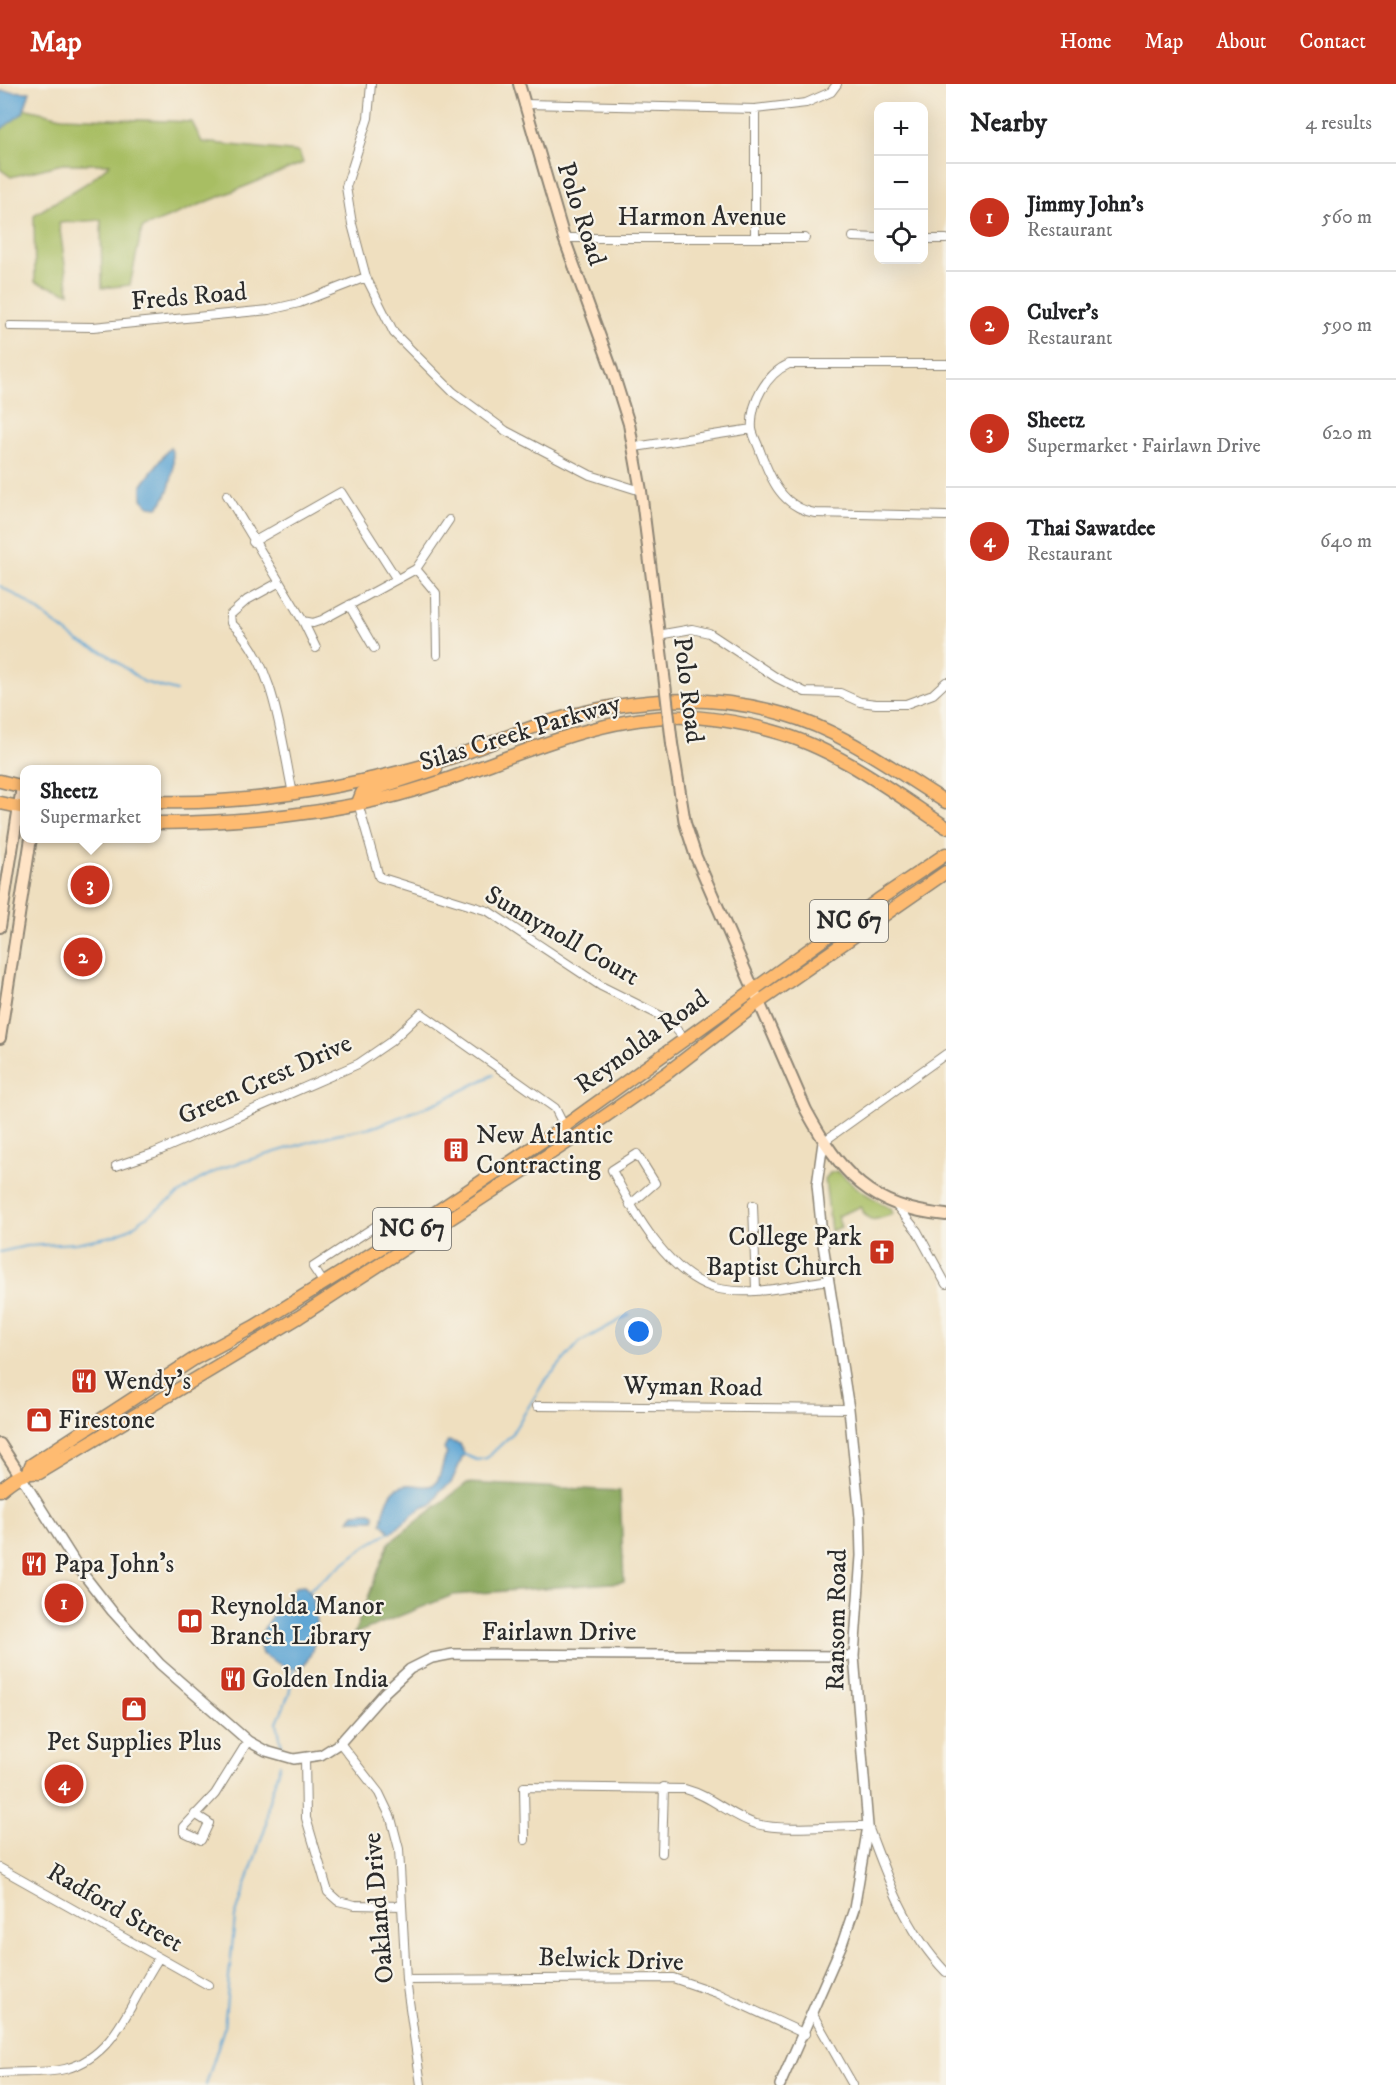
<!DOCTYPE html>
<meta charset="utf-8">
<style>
:root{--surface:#fff;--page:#f6f6f6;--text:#202124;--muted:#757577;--line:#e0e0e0;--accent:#c8321e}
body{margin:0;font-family:"IM FELL DW Pica",serif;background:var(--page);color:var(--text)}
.controls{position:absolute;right:18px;top:18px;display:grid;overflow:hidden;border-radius:12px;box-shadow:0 6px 24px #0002}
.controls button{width:54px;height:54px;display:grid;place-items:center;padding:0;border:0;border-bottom:2px solid var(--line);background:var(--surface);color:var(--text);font:30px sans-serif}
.you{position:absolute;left:639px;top:1248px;width:21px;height:21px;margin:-15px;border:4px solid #fff;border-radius:50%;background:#1a73e8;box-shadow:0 0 0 9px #1a73e833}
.badge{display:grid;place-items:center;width:39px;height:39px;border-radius:50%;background:var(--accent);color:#fff;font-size:20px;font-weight:700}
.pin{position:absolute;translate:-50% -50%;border:3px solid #fff;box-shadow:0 2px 6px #0006}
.popup{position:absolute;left:20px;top:681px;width:141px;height:78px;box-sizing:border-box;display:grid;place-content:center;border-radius:12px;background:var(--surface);filter:drop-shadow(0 2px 4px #0005);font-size:20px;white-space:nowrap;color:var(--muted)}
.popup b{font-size:22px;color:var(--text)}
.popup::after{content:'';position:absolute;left:50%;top:100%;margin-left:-12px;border:12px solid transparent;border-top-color:var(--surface)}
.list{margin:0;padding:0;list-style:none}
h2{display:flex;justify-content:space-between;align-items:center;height:78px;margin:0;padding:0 24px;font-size:26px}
h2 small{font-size:20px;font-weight:400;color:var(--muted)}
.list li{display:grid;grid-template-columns:39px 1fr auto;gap:18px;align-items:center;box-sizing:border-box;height:108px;padding:0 24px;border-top:2px solid var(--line)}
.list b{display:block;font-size:22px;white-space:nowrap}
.list p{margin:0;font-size:20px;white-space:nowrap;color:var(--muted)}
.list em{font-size:20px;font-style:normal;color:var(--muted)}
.icon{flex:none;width:33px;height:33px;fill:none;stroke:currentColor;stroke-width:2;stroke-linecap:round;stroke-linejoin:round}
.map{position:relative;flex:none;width:946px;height:2001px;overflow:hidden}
header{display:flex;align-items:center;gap:36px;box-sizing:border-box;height:84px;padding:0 30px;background:var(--accent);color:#fff}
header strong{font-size:28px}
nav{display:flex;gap:33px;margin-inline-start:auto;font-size:21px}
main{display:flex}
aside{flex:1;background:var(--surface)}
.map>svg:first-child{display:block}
.green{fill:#a8be63;stroke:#6a7447;stroke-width:1.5}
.forest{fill:#86a559;stroke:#586842;stroke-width:1.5}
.water{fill:#5da5d4;stroke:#446880;stroke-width:1.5}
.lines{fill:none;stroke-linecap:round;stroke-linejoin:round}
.stream{stroke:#5da5d4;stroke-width:2}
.minor-casing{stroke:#8d8575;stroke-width:10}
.tertiary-casing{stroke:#8d8575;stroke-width:12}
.secondary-casing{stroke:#8d8575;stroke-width:14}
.primary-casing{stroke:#8d8575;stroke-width:15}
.minor{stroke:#fff;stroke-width:8}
.tertiary{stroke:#fff;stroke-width:9}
.secondary{stroke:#ffe4c6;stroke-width:10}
.primary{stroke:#febb71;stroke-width:12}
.secondary-bridge-casing{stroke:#8d8575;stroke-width:14;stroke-linecap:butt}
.secondary-bridge{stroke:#ffe4c6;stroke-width:10}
.labels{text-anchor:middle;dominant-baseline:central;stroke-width:4.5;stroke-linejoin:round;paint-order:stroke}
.shield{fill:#f7f3e8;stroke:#686764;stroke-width:1.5}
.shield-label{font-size:24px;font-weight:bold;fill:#2b2b2b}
.street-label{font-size:26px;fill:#2b2b2b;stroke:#f7f3e8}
.poi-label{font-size:26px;fill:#2b2b2b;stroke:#f7f3e8;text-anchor:start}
</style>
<header>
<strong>Map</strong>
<nav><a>Home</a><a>Map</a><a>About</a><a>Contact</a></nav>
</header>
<main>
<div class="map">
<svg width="946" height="2001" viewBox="0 0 946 2001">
<rect width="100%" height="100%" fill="#f7f3e8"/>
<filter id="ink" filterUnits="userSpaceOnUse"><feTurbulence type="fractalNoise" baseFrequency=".0167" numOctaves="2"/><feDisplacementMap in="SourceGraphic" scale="12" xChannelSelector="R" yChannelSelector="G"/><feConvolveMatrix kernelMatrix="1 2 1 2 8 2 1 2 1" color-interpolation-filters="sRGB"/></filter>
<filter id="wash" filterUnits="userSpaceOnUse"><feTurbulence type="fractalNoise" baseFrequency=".008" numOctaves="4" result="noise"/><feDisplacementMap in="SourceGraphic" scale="24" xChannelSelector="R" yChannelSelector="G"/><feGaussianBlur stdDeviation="1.35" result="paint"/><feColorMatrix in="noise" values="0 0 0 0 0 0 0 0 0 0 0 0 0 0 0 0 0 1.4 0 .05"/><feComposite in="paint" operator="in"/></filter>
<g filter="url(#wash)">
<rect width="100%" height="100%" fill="#efdfbf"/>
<path class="green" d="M18,23L62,33L192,38L202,58L299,68L303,79L142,144L130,201L102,204L101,136L59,139L69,209L35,198L34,131L90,97L110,80H62L11,93L0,85V36Z
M837,1087L861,1107L891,1125L893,1130C875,1135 871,1142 860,1123L837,1132L841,1143L831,1147L825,1095L830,1089Z"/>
<path class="forest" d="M467,1399L620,1407L624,1498L453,1511L354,1550L389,1459Z"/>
<path class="water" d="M0,7L30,8L23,29L0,46Z
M170,363C178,378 170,412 158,423L149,422L142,415V401Z
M448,1357L460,1360L464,1370L451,1399L439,1408L433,1420L421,1424L391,1449L382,1439C392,1375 424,1415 437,1397C442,1389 442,1378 447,1370L444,1365Z
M370,1428L374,1430V1436H349L354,1429Z
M304,1502C323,1515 319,1582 296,1584C284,1585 271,1575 262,1570C252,1545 283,1521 295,1503Z"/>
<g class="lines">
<path class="stream" d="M0,502L24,516L79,558L105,569L144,598L176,607
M0,1168L26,1162L76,1159L112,1152L129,1145L199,1096L222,1084L336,1050L377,1042L443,1016L493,991
M463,1370L477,1376L487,1374L511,1351L544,1298L580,1258L629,1231
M309,1506L366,1462L392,1447
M283,1667L277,1639L289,1610L294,1583
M206,2001L224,1944L235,1833L266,1741L268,1720L280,1680"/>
</g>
</g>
<g filter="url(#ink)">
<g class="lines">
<defs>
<path id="minor" d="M371,0L368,34L346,103L352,140L366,193L394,249L453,308L506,347L590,391L641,407
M524,20L755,25L806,19L831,8L837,0
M755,153V25
M853,153L878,154
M564,154H805
M924,155H946
M10,242L93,243L269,226L299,219L366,193
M946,280H789C766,290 750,319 752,345C753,352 758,360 760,367C771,396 782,423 815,429L946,432
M635,363L752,345
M227,411L303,537L316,564
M253,458L341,408L396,494
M416,485L436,509L437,571
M278,499L247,516L230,531L231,539C275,578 281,654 293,710
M349,521L374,564
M303,537L313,539L322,536L416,485L449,436
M658,551L692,545L709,549L777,594L805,608L840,609L860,618L876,620H906L933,610L946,598
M358,719L379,793L488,827L601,902L667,935L684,954
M823,1058L946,970
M116,1082L154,1069L358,980L390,958L421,929L555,1024L571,1056
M630,1121L655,1099L637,1070L612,1086C633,1127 668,1191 715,1204C751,1213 793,1201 829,1196
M753,1121L756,1205
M896,1121L917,1147L946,1200
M323,1198L313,1183L388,1134
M537,1322L849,1325
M340,1659L379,1709L391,1734L399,1765L406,1896L421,2001
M305,1674L306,1734L328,1808L338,1817L355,1821L402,1822
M195,1730L209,1739L201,1756L184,1748V1743L215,1710L248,1657
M525,1756L524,1703L685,1705C712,1712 730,1732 756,1740C788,1748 835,1741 868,1742C887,1794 907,1848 946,1888
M662,1769L664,1703
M0,1784L208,1901
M406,1896L673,1894L717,1909L805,1950
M812,1929L853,2001
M0,1989C21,1987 44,1990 65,1985C118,1972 131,1914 159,1874"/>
<path id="tertiary" d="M20,1391L80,1486L112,1527L160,1580L248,1657L266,1667L294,1675L321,1671L340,1659L385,1608L410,1585L432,1574L453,1570L854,1572
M780,2001L842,1860L854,1825L868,1742L854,1572L861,1472L860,1434L849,1325L823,1160L817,1101L823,1058"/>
<path id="secondary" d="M519,0L564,154L612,286L629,340L641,407L664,591
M672,660L685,739L696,773L806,1026C841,1090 870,1124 946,1131
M0,843L22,703
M0,954L31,754
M0,1360L20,1391"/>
<path id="primary" d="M0,697L24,703
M156,718C250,721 344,704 434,679C472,668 508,651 545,639C622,615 704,607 783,630C843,647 894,686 946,718
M0,719L24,724
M358,719L362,709L436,685
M156,739C233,739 310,732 386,714C477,692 575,636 669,633C702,632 740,638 772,647C836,664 892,707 946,743
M29,1388L31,1381L194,1275L255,1242L408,1147L566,1041L878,816L946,770
M0,1406C13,1396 22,1387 39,1389L299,1233L571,1056L667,989L759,918L946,788"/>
</defs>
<use href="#minor" class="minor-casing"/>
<use href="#tertiary" class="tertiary-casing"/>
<use href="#secondary" class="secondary-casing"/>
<use href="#primary" class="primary-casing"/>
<use href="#minor" class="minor"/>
<use href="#tertiary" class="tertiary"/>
<use href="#secondary" class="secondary"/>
<use href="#primary" class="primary"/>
<defs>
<path id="secondary-bridge" d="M664,591L672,660"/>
</defs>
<use href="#secondary-bridge" class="secondary-bridge-casing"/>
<use href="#secondary-bridge" class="secondary-bridge"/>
</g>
</g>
<defs>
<symbol id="building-square" viewBox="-11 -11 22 22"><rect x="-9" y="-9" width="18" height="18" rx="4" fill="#c8321e" stroke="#f7f3e8"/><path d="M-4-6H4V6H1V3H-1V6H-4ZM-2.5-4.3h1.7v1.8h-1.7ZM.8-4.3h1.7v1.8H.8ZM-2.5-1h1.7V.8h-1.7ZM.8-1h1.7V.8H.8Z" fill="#fff"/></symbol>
<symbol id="church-square" viewBox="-11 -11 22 22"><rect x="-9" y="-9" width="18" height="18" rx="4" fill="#c8321e" stroke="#f7f3e8"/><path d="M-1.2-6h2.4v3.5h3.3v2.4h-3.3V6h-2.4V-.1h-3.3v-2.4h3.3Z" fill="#fff"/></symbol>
<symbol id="restaurant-square" viewBox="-11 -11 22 22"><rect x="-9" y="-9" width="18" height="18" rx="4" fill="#c8321e" stroke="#f7f3e8"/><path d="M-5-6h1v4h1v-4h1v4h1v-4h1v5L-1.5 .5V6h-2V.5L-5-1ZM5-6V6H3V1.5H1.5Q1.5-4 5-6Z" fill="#fff"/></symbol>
<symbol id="shop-square" viewBox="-11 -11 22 22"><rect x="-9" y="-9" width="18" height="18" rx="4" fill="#c8321e" stroke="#f7f3e8"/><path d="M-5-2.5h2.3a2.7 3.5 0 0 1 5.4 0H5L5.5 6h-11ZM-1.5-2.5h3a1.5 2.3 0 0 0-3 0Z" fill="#fff"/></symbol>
<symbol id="library-square" viewBox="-11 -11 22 22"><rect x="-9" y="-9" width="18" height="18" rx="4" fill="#c8321e" stroke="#f7f3e8"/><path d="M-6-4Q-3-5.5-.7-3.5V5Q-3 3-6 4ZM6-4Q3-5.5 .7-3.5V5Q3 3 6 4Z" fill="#fff"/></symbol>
</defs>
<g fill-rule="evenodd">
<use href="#building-square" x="441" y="1051" width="30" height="30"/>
<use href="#church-square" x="867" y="1153" width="30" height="30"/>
<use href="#restaurant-square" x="69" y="1282" width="30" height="30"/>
<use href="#shop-square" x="24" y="1321" width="30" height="30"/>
<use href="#restaurant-square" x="19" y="1465" width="30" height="30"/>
<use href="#library-square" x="175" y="1522" width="30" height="30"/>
<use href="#restaurant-square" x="218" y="1580" width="30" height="30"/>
<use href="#shop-square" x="119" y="1610" width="30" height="30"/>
</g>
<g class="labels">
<g class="shield">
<rect x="810" y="816" width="78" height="42" rx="4.5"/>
<rect x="373" y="1124" width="78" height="42" rx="4.5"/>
</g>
<g class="shield-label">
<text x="849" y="837">NC 67</text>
<text x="412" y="1145">NC 67</text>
</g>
<g class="street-label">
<text transform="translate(581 130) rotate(72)">Polo Road</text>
<text x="702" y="133">Harmon Avenue</text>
<text transform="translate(189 213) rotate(-5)">Freds Road</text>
<text transform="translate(688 606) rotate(83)">Polo Road</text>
<text transform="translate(520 649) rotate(-17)">Silas Creek Parkway</text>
<text transform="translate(562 852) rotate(30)">Sunnynoll Court</text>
<text transform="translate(642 958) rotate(-36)">Reynolda Road</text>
<text transform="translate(265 996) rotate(-24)">Green Crest Drive</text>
<text transform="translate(693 1303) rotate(1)">Wyman Road</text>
<text transform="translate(837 1536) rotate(-89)">Ransom Road</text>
<text x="559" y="1548">Fairlawn Drive</text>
<text transform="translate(115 1824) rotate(30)">Radford Street</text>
<text transform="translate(379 1824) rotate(-95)">Oakland Drive</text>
<text transform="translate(611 1876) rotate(2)">Belwick Drive</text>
</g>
<g class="poi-label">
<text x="476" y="1051">New Atlantic<tspan x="476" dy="30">Contracting</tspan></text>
<text x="862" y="1153" text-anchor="end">College Park<tspan x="862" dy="30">Baptist Church</tspan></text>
<text x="104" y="1297">Wendy's</text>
<text x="58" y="1336">Firestone</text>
<text x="54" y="1480">Papa John's</text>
<text x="210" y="1522">Reynolda Manor<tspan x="210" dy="30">Branch Library</tspan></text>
<text x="252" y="1595">Golden India</text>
<text x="134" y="1658" text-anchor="middle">Pet Supplies Plus</text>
</g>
</g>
</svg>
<div class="controls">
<button>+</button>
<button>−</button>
<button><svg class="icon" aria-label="locate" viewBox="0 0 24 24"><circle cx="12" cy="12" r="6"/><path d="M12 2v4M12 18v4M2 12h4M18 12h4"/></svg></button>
</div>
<div class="you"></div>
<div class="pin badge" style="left:64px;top:1519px">1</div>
<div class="pin badge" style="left:83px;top:873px">2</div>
<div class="pin badge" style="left:90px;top:801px">3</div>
<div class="popup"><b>Sheetz</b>Supermarket</div>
<div class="pin badge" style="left:64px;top:1700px">4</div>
</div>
<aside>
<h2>Nearby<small>4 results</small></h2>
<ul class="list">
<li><span class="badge">1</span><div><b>Jimmy John's</b><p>Restaurant</p></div><em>560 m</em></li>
<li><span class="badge">2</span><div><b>Culver's</b><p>Restaurant</p></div><em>590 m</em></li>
<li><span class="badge">3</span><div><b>Sheetz</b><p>Supermarket · Fairlawn Drive</p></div><em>620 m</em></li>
<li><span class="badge">4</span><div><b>Thai Sawatdee</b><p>Restaurant</p></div><em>640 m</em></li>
</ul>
</aside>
</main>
